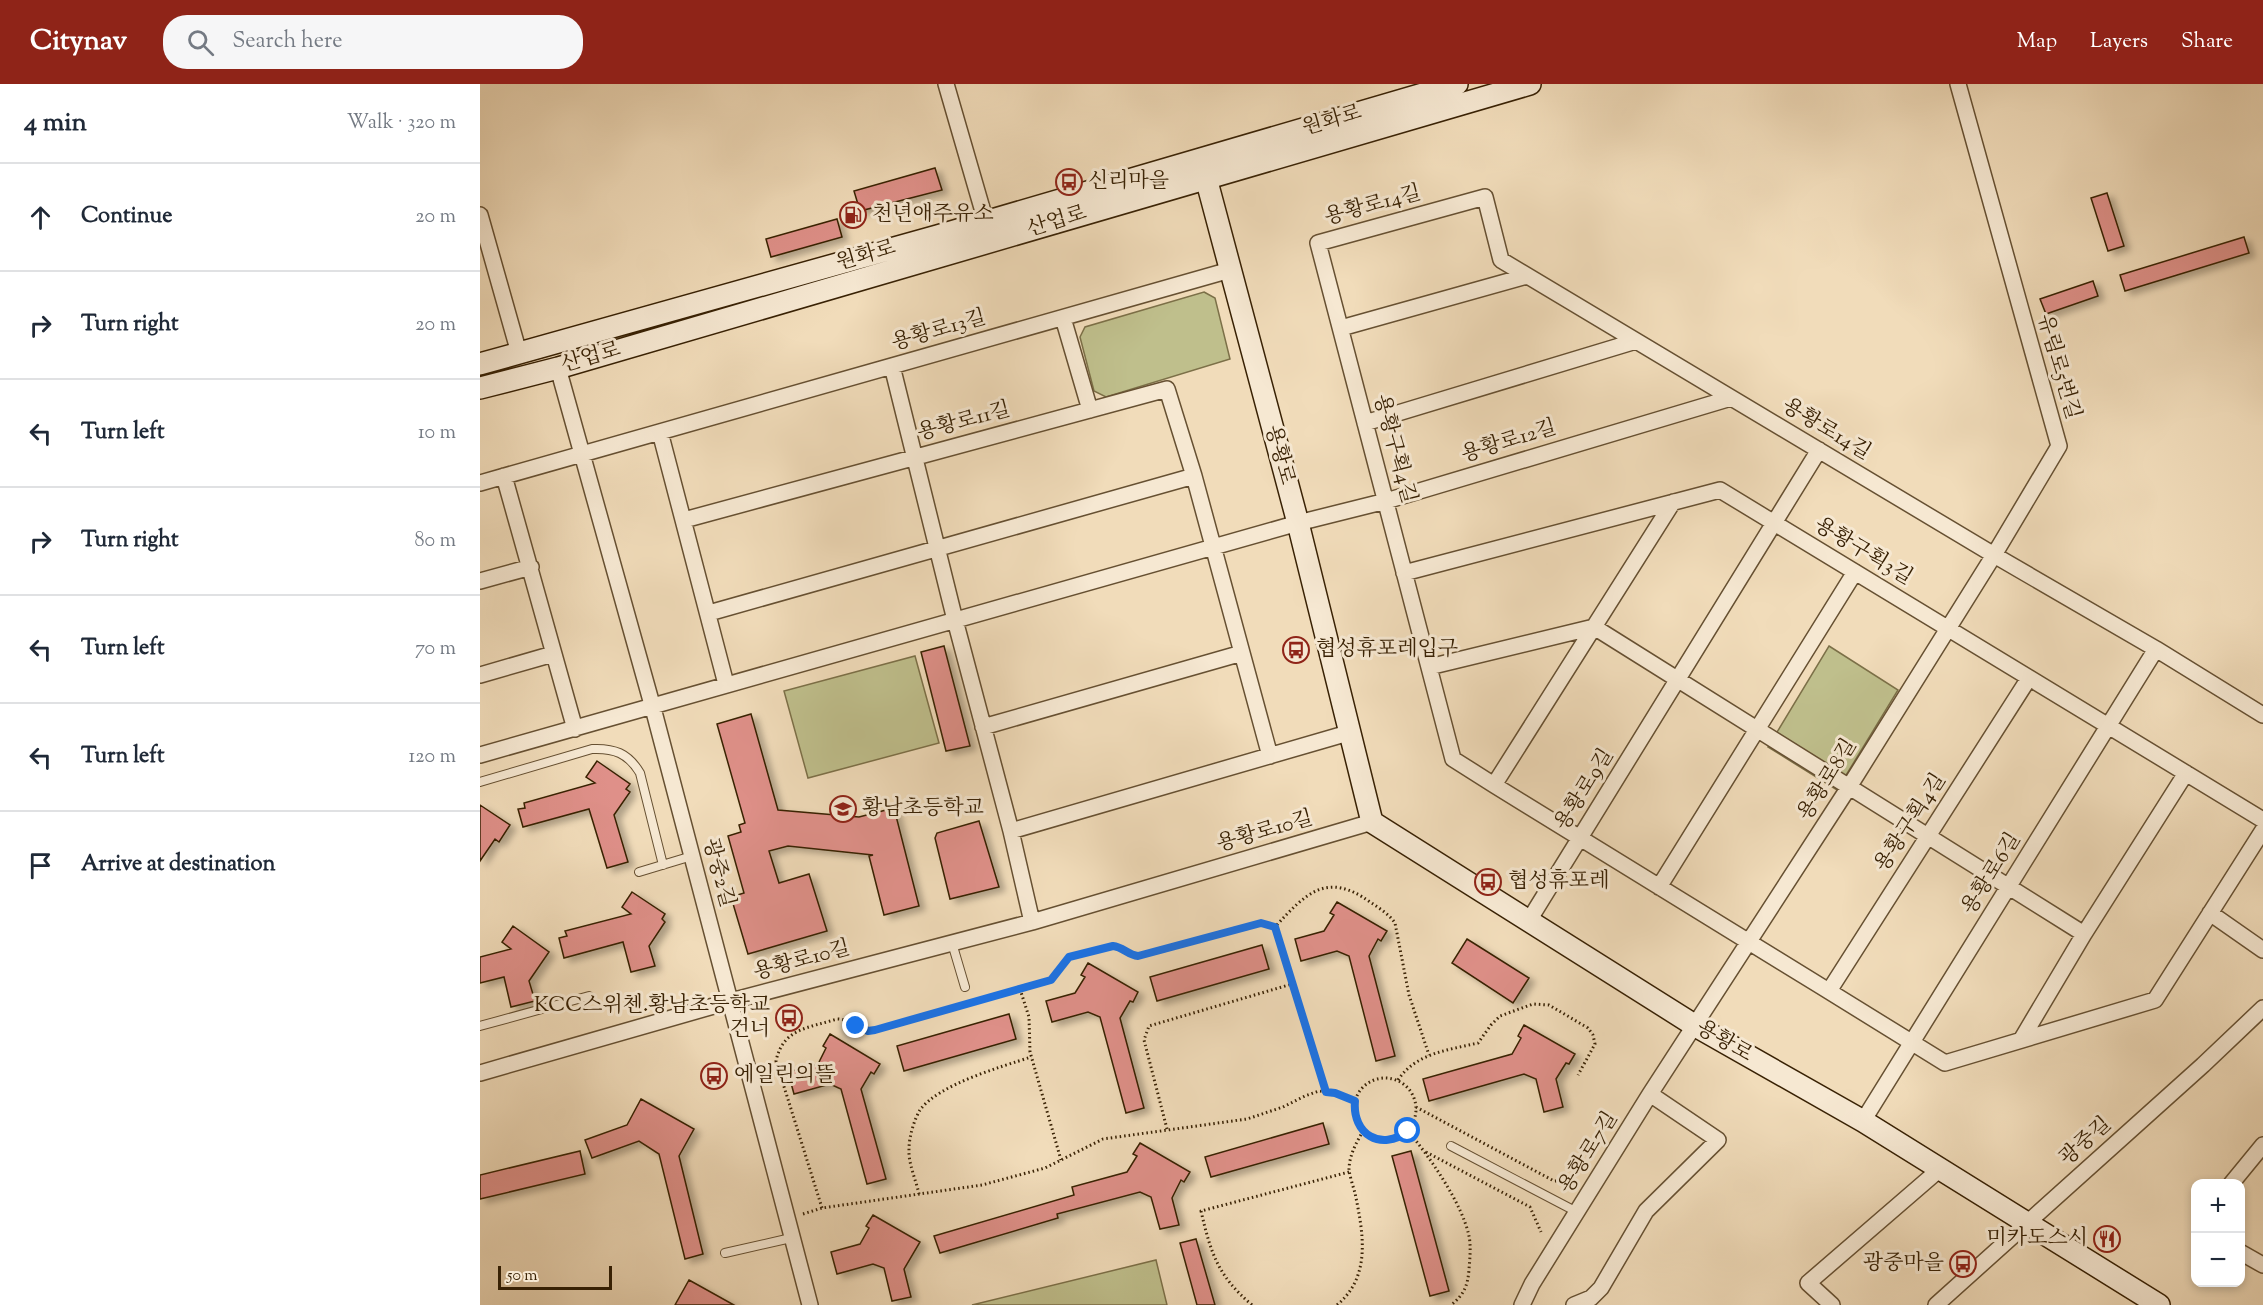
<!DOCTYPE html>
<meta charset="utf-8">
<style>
:root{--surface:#fff;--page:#f6f6f7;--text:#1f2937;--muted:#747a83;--line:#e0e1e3;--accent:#8f2418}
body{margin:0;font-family:"Sorts Mill Goudy","Noto Serif KR",serif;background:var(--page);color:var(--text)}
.controls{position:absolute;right:18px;bottom:18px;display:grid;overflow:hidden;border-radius:12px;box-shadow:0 3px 9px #0003}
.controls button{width:54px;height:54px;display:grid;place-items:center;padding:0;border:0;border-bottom:2px solid var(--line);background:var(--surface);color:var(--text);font:30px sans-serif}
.scale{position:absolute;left:18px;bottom:15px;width:114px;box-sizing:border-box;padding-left:6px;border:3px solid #382104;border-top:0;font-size:16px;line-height:21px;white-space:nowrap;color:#382104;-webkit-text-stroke:4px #f6e8d2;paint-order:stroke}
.stop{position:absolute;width:18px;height:18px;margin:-14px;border:4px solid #1a73e8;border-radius:50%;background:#fff}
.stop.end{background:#1a73e8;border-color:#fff;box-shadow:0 2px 6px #0008}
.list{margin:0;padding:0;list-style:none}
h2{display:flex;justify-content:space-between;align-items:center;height:78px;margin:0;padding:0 24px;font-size:26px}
h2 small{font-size:20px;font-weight:400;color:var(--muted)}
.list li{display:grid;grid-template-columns:39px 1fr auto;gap:18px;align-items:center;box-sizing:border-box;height:108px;padding:0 24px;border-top:2px solid var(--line)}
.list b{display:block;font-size:22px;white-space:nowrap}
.list em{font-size:20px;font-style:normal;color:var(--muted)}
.icon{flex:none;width:33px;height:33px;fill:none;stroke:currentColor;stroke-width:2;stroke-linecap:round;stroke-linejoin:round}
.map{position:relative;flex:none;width:1783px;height:1221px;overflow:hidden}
header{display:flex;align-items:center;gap:36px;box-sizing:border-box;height:84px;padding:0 30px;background:var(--accent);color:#fff}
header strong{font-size:28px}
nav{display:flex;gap:33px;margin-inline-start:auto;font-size:21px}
.search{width:420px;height:54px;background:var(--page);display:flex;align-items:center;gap:15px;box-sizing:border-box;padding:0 21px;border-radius:24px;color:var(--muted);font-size:22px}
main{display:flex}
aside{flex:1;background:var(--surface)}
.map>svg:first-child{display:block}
.green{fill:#bfbf8c;stroke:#7c7048;stroke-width:1.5}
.building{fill:#df9089;stroke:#382104;stroke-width:1.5;filter:url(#shadow)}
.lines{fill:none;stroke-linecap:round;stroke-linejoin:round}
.lane-casing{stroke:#665032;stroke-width:10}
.street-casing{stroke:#665032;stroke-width:18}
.secondary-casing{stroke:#382104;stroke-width:24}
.path{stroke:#382104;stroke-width:3;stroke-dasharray:1.5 3;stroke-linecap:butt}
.lane{stroke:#f6e8d2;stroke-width:8}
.street{stroke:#f6e8d2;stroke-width:15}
.secondary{stroke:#f6e8d2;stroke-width:21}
.route{stroke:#1a73e8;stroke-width:8}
.labels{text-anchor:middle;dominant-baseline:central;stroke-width:6;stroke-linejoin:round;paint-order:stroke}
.street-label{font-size:21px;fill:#382104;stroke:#f6e8d2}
.poi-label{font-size:21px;fill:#382104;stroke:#f6e8d2;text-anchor:start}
</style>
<header>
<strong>Citynav</strong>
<div class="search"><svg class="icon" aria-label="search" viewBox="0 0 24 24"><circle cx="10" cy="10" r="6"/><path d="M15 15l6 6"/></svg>Search here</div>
<nav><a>Map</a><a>Layers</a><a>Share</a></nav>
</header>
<main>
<aside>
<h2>4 min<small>Walk · 320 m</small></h2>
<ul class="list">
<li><svg class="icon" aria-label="ahead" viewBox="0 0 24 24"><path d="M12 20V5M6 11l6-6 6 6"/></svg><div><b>Continue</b></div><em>20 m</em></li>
<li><svg class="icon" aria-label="right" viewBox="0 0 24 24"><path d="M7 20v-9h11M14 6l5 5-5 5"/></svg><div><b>Turn right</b></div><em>20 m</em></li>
<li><svg class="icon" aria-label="left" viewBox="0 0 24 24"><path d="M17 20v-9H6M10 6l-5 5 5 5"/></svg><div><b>Turn left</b></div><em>10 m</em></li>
<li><svg class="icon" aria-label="right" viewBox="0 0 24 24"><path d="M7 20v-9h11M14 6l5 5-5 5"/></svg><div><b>Turn right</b></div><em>80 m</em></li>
<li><svg class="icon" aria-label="left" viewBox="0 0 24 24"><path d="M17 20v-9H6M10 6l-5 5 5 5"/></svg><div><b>Turn left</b></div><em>70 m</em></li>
<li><svg class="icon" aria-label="left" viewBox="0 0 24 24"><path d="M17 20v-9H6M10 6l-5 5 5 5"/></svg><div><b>Turn left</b></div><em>120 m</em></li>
<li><svg class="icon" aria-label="arrive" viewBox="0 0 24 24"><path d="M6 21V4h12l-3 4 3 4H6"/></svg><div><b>Arrive at destination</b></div></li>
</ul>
</aside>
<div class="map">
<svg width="1783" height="1221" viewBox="0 0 1783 1221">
<defs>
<filter id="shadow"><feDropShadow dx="6" dy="4" stdDeviation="3" flood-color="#0004"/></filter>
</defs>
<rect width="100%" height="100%" fill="#f1dcba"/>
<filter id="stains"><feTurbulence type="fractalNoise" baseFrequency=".00333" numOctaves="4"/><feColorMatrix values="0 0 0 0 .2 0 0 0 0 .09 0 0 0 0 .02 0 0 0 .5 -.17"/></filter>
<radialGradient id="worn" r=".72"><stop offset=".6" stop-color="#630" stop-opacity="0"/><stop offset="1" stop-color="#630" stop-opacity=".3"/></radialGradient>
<path class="green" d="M724,208L735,214L750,275L626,313L614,307L600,253L605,243Z
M1349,562L1418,606L1357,706L1288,663Z
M435,572L459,659L328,694L304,607Z
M676,1176L687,1221H492Z"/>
<path class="building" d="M455,84L462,106L380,127L374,107Z
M1627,109L1644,162L1628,167L1611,114Z
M357,135L362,153L291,173L286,155Z
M1764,153L1769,169L1645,207L1640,191Z
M1613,197L1618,212L1566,230L1560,215Z
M464,562L490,662L466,667L441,568Z
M271,630L298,726L379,733L414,724L439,822L404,831L389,772L393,771L308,762L289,767L299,799L329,790L347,847L268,870L251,813L264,809L248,752L261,748L259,741L265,739L237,640Z
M117,677L150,700L146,705L150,708L134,731L148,778L127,784L109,725L43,743L38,725L45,724L44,719L115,699L106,693Z
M0,721L30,741L19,758L15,755L0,777Z
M499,737L519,803L470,815L455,754L457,749Z
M152,808L185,830L182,835L185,838L169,862L175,882L151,888L143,858L84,874L79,854L87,852L85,847L151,830L142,823Z
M857,818L907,847L901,857L898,855L889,872L915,972L896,977L869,872L857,867L821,877L815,855L844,847L854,831L850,829Z
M33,842L69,868L49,897L55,917L31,923L24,893L0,899V873L31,865L22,858Z
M987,855L1049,894L1033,919L972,879Z
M782,861L789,885L677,917L670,893Z
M608,879L658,908L653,918L650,917L640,934L664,1024L646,1029L620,933L608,928L572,938L566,917L595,909L605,893L601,891Z
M529,930L536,955L424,987L417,962Z
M1044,941L1095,970L1089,980L1086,979L1076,995L1083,1023L1064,1028L1056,995L1044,990L949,1017L943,995L1032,970L1041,954L1038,952Z
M350,950L400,980L394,990L391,988L381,1005L406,1095L387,1100L361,1005L350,1000L314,1010L308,988L338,980L346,964L343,962Z
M161,1015L214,1045L199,1072L223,1170L205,1175L179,1070L159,1057L112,1074L105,1056L147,1041Z
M843,1039L849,1060L731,1093L725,1073Z
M660,1059L710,1088L704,1098L701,1096L692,1114L699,1141L680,1145L671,1113L660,1108L577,1130L578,1134L460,1169L454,1152L594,1111L592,1103L647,1088L657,1072L653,1070Z
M100,1067L105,1090L0,1115V1091Z
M931,1067L969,1207L950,1212L912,1072Z
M393,1131L440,1158L424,1185L431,1213L412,1217L404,1184L393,1180L357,1190L351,1168L380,1160L389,1144L386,1142Z
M716,1155L735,1221H717L700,1159Z
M209,1196L254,1221H195Z"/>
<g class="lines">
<defs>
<path id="lane" d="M0,698L112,665C134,664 148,669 160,689L183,781
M159,788L212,772
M472,859L485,903
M0,942L109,912
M971,1062L1097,1128
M245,1169L311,1154"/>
<path id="street" d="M466,0L506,138
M1478,0L1579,362L1514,471L1676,565L1783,631
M0,131L39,269
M583,234L610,326
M861,244L1047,192
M412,282L475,536L531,747L552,838
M78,284L173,624L330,1221
M885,339L1156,257
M180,348L246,600
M24,392L95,645
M0,399L750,186
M204,436L687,305L714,392L790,672
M924,489L1240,406L1783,736
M0,497L51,483
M229,529L714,392
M949,583L1114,543L1604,850
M0,591L73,570
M503,643L762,569
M0,671L818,439L906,417L1251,314
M1014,701L1193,418
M531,747L868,649
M1179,803L1375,488
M1730,829L1783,866
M1048,838L1339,366
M1349,907L1549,594
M1541,956L1604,850L1706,689
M0,989L251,917L552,838L892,738
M1383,1037L1676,565
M1751,1100L1783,1061
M1760,1168L1783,1181
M1042,1221L1052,1200L1170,1010L1369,703L1514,471L1021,176L1005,113L838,159L973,675L1014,701C1165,794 1315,886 1465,979L1675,916L1783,746
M1094,1221L1111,1214L1121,1204L1166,1127L1238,1056L1170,1010
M1352,1221L1328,1199L1460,1085
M1456,1221L1723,981L1783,924"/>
<path id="secondary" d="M726,94L818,439L892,738L1214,941L1383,1037L1679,1221
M0,280L457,152L977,0
M0,304L78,284L1050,0"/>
</defs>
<use href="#lane" class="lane-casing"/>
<use href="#street" class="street-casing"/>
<use href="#secondary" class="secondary-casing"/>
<path class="path" d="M540,905L549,933L550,968L581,1076
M874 1025a31 31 0 1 1 62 0a31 31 0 1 1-62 0Z
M918,996C936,969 968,966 998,959L1011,941L1020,932L1053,920L1069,921L1108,944L1113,951L1115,960L1098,991
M846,1008L795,843C826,809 847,787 890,818C899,824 909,830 915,839L929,911L949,971
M936,1023L1074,1097L1095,1096
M687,1045L664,956L669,942L812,900
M928,1047C949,1072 982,1119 989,1152C991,1162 990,1174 989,1185C988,1201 984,1211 971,1221
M946,1068L1050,1123L1061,1148
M439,1110C436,1096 428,1079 429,1065C429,1053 434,1036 440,1026C459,1000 521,983 551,973
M342,1124L296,977C303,944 329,944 357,935C371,935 380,948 395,946L571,896L589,873L633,862C643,863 648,871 658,872L781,839L795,843
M323,1130L342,1124L502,1101L565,1084L623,1055L767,1035L803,1023L825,1012L839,1007L855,1009L875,1017
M772,1221C738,1192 731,1170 721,1127L869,1088
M857,1221C892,1192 883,1148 875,1109C873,1102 870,1093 869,1086C869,1072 876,1059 883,1047"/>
<use href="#lane" class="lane"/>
<use href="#street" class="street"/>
<use href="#secondary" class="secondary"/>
</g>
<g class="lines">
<path class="route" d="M376,942L388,947L395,946L571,896L589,873L633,862C643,863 648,871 658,872L781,839L795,843L846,1008L855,1009L875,1017C872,1050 901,1068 928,1047"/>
</g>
<defs>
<symbol id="bus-ring" viewBox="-11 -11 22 22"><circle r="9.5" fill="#f6e8d2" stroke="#8f2418" stroke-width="1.5"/><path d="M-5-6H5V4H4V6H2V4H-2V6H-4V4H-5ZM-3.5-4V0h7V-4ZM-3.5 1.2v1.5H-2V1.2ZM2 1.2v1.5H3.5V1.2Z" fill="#8f2418"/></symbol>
<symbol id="fuel-ring" viewBox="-11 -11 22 22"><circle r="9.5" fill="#f6e8d2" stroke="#8f2418" stroke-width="1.5"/><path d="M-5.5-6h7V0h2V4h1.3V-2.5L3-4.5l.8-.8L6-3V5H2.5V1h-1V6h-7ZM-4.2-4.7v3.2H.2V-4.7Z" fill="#8f2418"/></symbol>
<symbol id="school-ring" viewBox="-11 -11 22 22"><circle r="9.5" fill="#f6e8d2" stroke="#8f2418" stroke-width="1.5"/><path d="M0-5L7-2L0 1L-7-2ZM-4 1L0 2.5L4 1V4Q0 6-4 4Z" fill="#8f2418"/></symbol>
<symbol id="restaurant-ring" viewBox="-11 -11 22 22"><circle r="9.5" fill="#f6e8d2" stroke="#8f2418" stroke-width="1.5"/><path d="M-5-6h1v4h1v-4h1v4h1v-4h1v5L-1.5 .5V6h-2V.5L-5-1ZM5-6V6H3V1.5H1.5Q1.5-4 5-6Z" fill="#8f2418"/></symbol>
</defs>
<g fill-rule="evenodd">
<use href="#bus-ring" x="574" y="83" width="30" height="30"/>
<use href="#fuel-ring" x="358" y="116" width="30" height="30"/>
<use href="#bus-ring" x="801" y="551" width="30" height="30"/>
<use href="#school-ring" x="348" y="710" width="30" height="30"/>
<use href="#bus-ring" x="993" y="783" width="30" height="30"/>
<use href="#bus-ring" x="294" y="919" width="30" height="30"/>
<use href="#bus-ring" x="219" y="977" width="30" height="30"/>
<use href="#restaurant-ring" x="1612" y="1140" width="30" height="30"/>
<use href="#bus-ring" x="1468" y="1165" width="30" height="30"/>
</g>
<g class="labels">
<g class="street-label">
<text transform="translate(852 37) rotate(-16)">원화로</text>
<text transform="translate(893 122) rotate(-15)">용황로14길</text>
<text transform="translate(577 138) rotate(-17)">산업로</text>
<text transform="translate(386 172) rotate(-16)">원화로</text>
<text transform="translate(459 247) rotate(-16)">용황로13길</text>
<text transform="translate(111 274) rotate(-16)">산업로</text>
<text transform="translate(1578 283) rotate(74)">유림로5번길</text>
<text transform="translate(484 338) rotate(-15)">용황로11길</text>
<text transform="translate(1346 346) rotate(31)">용황로14길</text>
<text transform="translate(1029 358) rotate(-17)">용황로12길</text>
<text transform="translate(914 365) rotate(75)">용황구획4길</text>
<text transform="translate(799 371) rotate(75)">용황로</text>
<text transform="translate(1383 468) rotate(31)">용황구획3길</text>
<text transform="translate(1348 696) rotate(-58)">용황로8길</text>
<text transform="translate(1105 706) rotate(-58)">용황로9길</text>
<text transform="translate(1431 739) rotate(-57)">용황구획4길</text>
<text transform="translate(785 748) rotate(-16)">용황로10길</text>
<text transform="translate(238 789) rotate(75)">광중2길</text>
<text transform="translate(1512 790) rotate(-58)">용황로6길</text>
<text transform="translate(322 877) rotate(-15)">용황로10길</text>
<text transform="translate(1244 958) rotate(30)">용황로</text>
<text transform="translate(1606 1058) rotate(-42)">광중길</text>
<text transform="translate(1109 1069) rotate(-58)">용황로7길</text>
</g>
<g class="poi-label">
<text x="608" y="98">신리마을</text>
<text x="392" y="131">천년애주유소</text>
<text x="836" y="566">협성휴포레입구</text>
<text x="382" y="725">황남초등학교</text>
<text x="1028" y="798">협성휴포레</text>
<text x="290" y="922" text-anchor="end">KCC스위첸.황남초등학교<tspan x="290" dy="24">건너</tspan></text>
<text x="254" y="992">에일린의뜰</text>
<text x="1608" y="1155" text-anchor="end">미카도스시</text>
<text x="1464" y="1180" text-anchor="end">광중마을</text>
</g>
</g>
<rect width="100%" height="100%" filter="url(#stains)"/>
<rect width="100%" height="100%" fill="url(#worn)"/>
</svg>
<div class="controls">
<button>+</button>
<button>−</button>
</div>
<div class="scale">50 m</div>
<div class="stop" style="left:928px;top:1047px"></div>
<div class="stop end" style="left:376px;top:942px"></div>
</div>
</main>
